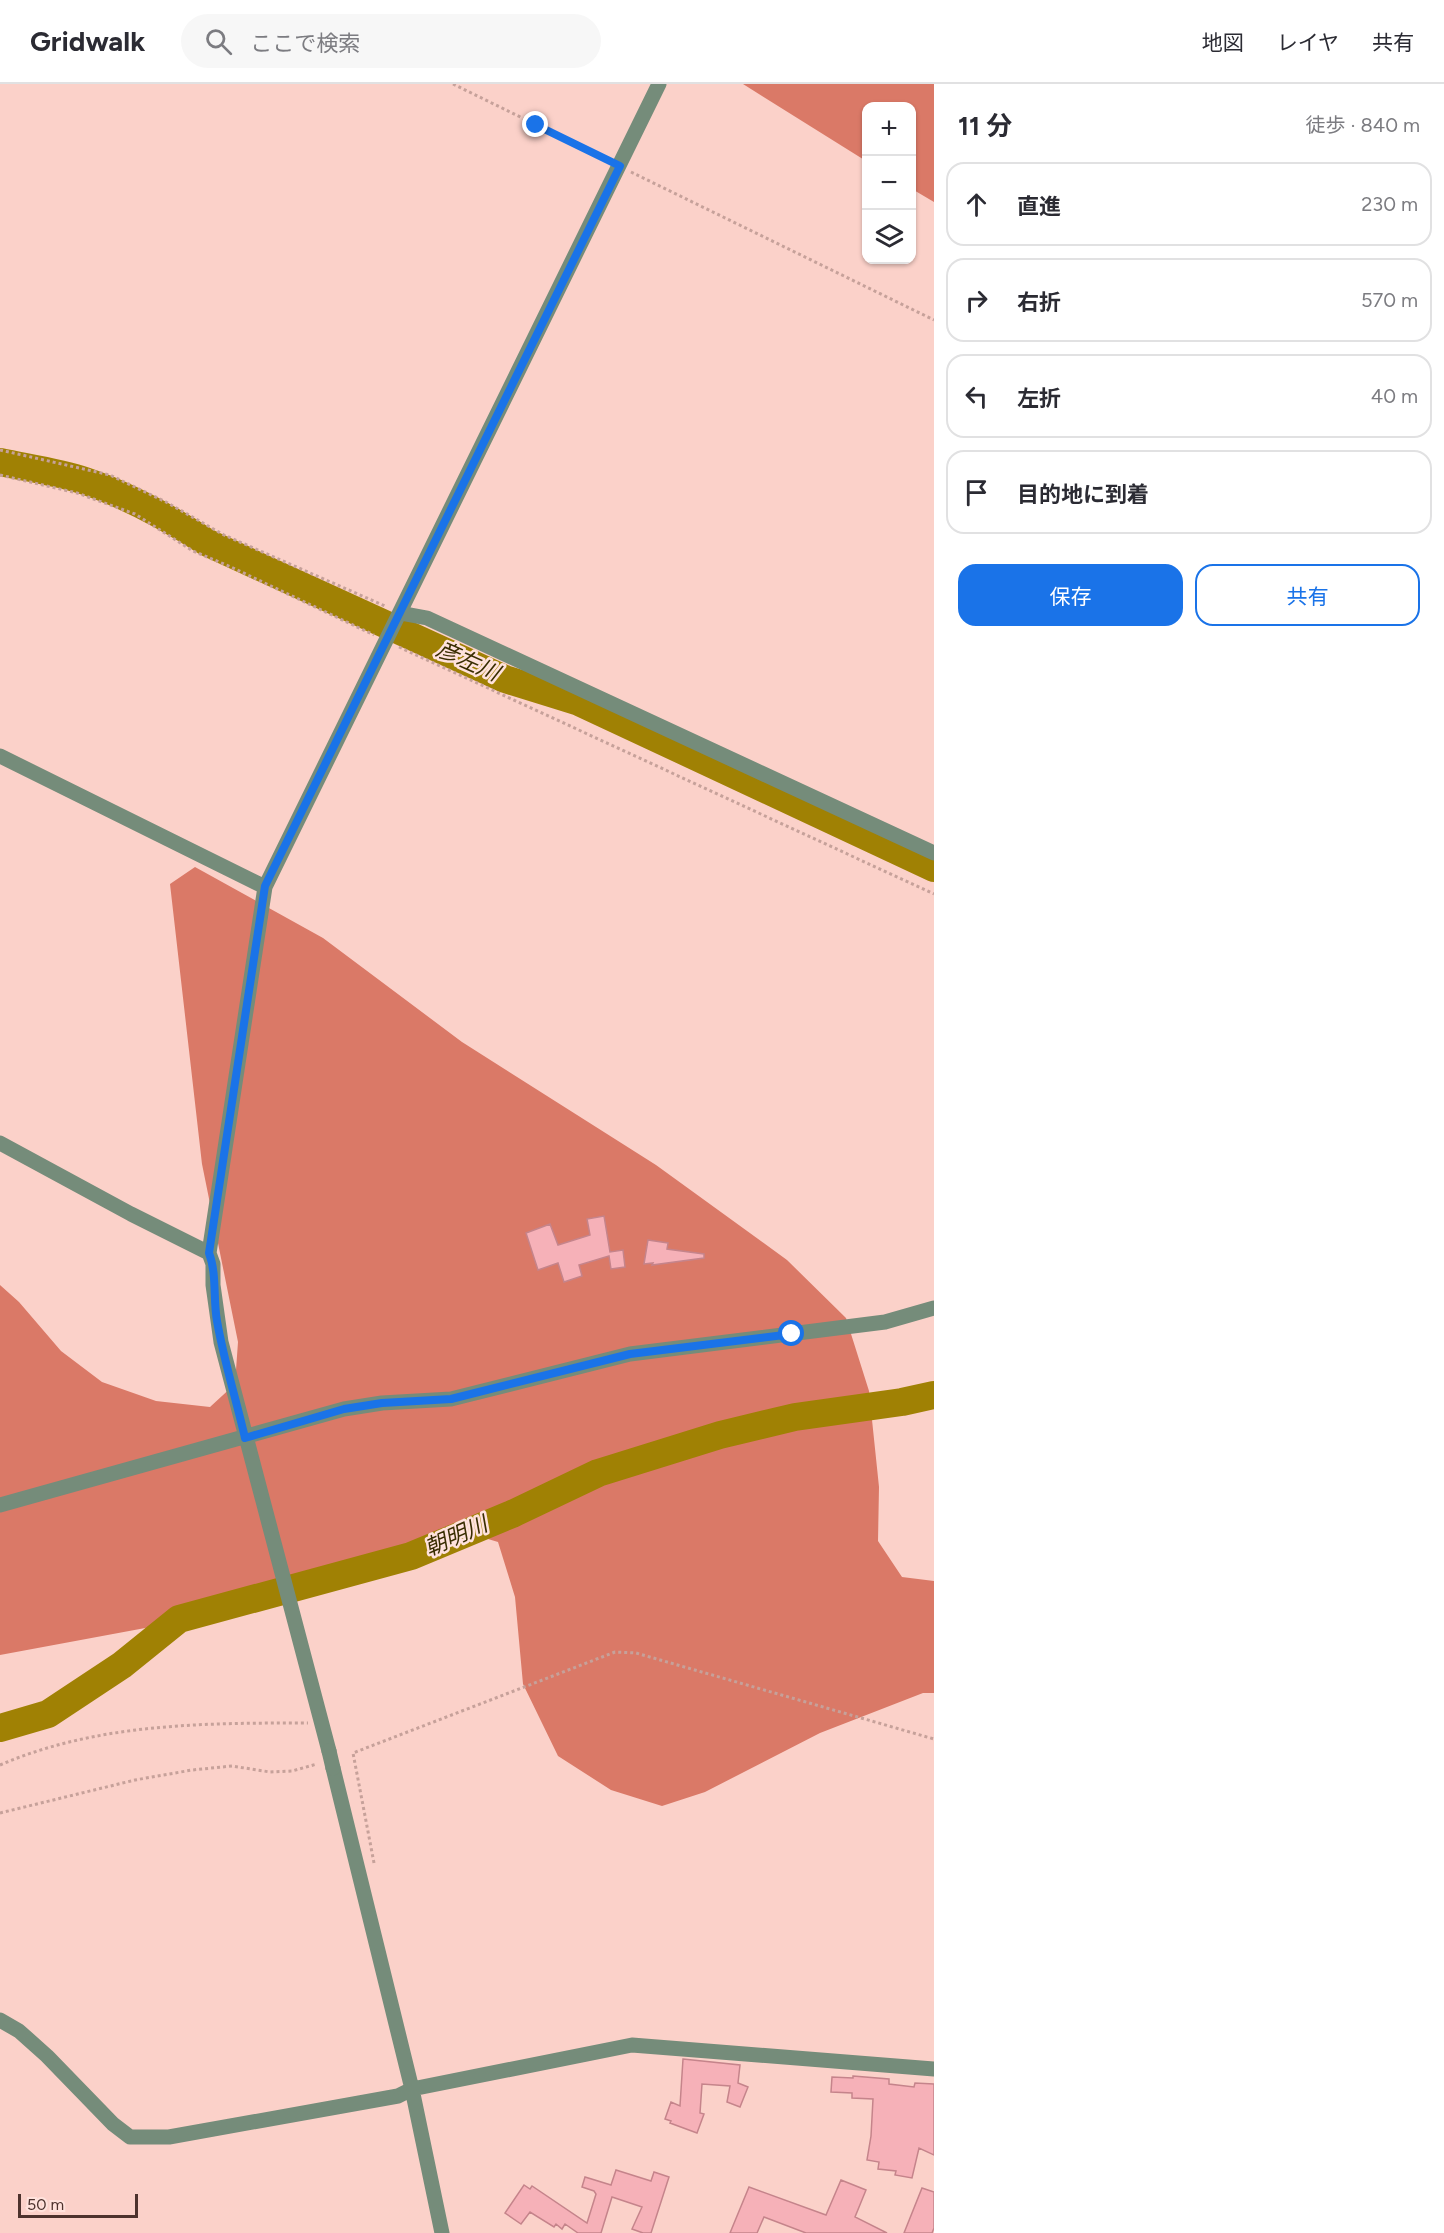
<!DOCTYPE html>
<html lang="ja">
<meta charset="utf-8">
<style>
:root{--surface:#fff;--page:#f7f7f7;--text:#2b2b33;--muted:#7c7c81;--line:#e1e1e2;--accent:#1a73e8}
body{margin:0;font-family:Figtree,"Noto Sans JP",sans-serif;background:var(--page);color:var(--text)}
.controls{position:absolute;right:18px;top:18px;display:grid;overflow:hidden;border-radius:12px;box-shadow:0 2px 4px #0004}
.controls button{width:54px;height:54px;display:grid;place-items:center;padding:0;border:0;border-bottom:2px solid var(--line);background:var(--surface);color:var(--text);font:30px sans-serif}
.scale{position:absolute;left:18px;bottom:15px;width:120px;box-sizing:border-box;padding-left:6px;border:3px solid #4d322d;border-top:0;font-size:16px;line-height:21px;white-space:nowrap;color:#4d322d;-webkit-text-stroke:4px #ffe2dc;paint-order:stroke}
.stop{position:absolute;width:18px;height:18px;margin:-14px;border:4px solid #1a73e8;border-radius:50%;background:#fff}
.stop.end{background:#1a73e8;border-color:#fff;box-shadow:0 2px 6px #0008}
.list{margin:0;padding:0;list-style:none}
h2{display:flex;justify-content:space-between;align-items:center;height:78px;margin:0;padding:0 24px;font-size:26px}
h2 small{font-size:20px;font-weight:400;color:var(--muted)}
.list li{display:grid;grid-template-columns:39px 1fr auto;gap:18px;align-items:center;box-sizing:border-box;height:84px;margin:0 12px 12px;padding:0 12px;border:2px solid var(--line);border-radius:18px}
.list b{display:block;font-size:22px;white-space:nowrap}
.list em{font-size:20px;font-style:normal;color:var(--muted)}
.actions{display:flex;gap:12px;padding:18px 24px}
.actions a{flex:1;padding:14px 0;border:2px solid var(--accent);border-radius:18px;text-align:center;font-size:21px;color:var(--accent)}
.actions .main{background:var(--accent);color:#fff}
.icon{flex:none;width:33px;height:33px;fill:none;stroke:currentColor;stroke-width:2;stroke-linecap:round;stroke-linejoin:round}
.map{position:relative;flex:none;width:934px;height:2149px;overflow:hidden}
header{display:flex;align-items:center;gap:36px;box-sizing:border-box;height:84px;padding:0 30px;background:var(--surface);border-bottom:2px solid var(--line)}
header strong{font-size:28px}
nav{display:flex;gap:33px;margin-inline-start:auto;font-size:21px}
.search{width:420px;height:54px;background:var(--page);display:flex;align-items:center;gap:15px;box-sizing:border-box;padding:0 21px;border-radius:33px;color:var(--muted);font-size:22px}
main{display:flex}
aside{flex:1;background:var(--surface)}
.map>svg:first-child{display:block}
.forest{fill:#da7967}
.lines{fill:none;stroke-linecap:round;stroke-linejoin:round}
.river{stroke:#a08104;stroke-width:28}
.building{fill:#f6b1b8;stroke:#c5848b;stroke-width:1.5}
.path{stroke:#c6a19a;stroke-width:3;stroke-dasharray:3 3;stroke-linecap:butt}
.minor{stroke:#758c7a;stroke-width:15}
.minor-bridge{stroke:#758c7a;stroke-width:15}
.route{stroke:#1a73e8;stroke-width:8}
.labels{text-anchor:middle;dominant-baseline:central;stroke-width:5;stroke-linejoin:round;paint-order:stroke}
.water-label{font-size:22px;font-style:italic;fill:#392d00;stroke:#ffe2dc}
</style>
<header>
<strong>Gridwalk</strong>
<div class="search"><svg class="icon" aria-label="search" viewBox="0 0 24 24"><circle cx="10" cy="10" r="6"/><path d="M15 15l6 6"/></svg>ここで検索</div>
<nav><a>地図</a><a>レイヤ</a><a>共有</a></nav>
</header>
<main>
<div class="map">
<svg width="934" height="2149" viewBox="0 0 934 2149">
<rect width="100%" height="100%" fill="#fbd1c9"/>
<path class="forest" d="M743,0H934V118L912,105V22H866V77Z
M195,783L323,854L462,958L656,1081L787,1176L846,1234L869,1307L879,1403L878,1457L902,1493L934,1497V1609H923L820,1649L705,1708L662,1722L611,1706L558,1672L523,1600L515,1513L498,1458L468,1449L387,1465L334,1491L156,1542L0,1571V1201L19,1218L61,1267L102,1298L156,1317L210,1323L235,1300L238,1258L202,1080L170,800Z"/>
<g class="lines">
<path class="river" d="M0,378C28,384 58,388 85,397C130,412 169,434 208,459L505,595L579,618L934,784
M0,1644L48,1630L122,1581L179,1535L411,1472L512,1430L598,1389L720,1351L795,1333L902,1318L934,1311"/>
</g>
<path class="building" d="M604,1132L610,1168L623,1166L625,1183L611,1185L609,1172L579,1181L582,1192L564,1198L558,1179L538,1186L526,1149L550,1140L558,1161L590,1151L587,1135Z
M648,1156L668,1159L667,1165L704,1170V1174L652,1181L653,1179L644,1180Z
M683,1975L740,1981L738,1999L748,2003L740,2023L727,2018L730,2002L702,2000L700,2029L704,2030L697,2049L670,2039L671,2037L665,2035L671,2018L680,2022Z
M853,1992L889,1995V2000L914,2003L915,1999L934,2000V2071L919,2064L912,2094L895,2091L896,2087L878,2085L879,2078L867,2076L871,2052L873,2015L852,2014V2009L831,2008L832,1993L853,1994Z
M616,2086L651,2097L654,2088L669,2093L651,2149H643L632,2145L642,2123L612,2113L601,2149H578L565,2140L562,2145L556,2140L554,2143L530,2128L521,2140L505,2129L524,2101L530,2105L532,2102L587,2139L596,2110L594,2107L582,2103L585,2093L611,2101Z
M841,2096L866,2106L855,2133L887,2149H806L764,2133L757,2149H730L749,2103L826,2131Z
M922,2104L934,2108V2144L932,2149H904Z"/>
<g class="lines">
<path class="path" d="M453,0L606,75
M631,88L934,236
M0,366L110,391L166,418L224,451L385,522
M0,391L77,409L135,430L193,467L231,483L374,551
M399,563L934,810
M0,1681C98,1639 203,1639 308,1639
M0,1729L135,1696L192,1686L232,1682L270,1688L292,1687L317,1680
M374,1779L353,1669L615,1568L636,1569L934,1655"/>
<path class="minor" d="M400,529L427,534L934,769
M0,672L265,803
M0,1059L131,1130L209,1169
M0,1421L344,1325L382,1319L451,1315L630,1270L885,1238L934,1224
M329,1667L221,1258L213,1201V1180L209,1169L265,803L659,0
M333,1684L412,2005L442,2149
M0,1936L19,1947L47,1972L113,2040L130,2053H169L398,2012L412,2005L632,1961L934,1985"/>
<path class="minor-bridge" d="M329,1667L333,1684"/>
</g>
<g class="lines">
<path class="route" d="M536,41L620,82L265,802L209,1169C217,1190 213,1215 217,1237C224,1277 236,1315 245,1354L344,1325L382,1319L451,1315L630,1270L792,1250"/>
</g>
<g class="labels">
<g class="water-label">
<text transform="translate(468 577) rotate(24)">彦左川</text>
<text transform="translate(456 1452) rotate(-24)">朝明川</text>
</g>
</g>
</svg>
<div class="controls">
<button>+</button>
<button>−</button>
<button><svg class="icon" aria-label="layers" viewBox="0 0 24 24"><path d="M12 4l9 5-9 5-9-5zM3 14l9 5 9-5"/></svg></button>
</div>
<div class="scale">50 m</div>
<div class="stop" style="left:792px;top:1250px"></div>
<div class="stop end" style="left:536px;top:41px"></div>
</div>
<aside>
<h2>11 分<small>徒歩 · 840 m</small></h2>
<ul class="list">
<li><svg class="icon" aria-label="ahead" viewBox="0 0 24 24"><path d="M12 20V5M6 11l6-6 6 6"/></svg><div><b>直進</b></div><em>230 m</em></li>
<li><svg class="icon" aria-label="right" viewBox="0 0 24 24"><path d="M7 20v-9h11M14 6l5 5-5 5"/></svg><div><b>右折</b></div><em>570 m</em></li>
<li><svg class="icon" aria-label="left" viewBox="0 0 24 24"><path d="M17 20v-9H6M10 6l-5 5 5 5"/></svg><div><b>左折</b></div><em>40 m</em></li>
<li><svg class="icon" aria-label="arrive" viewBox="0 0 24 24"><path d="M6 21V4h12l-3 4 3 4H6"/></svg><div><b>目的地に到着</b></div></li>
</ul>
<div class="actions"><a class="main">保存</a><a>共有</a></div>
</aside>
</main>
